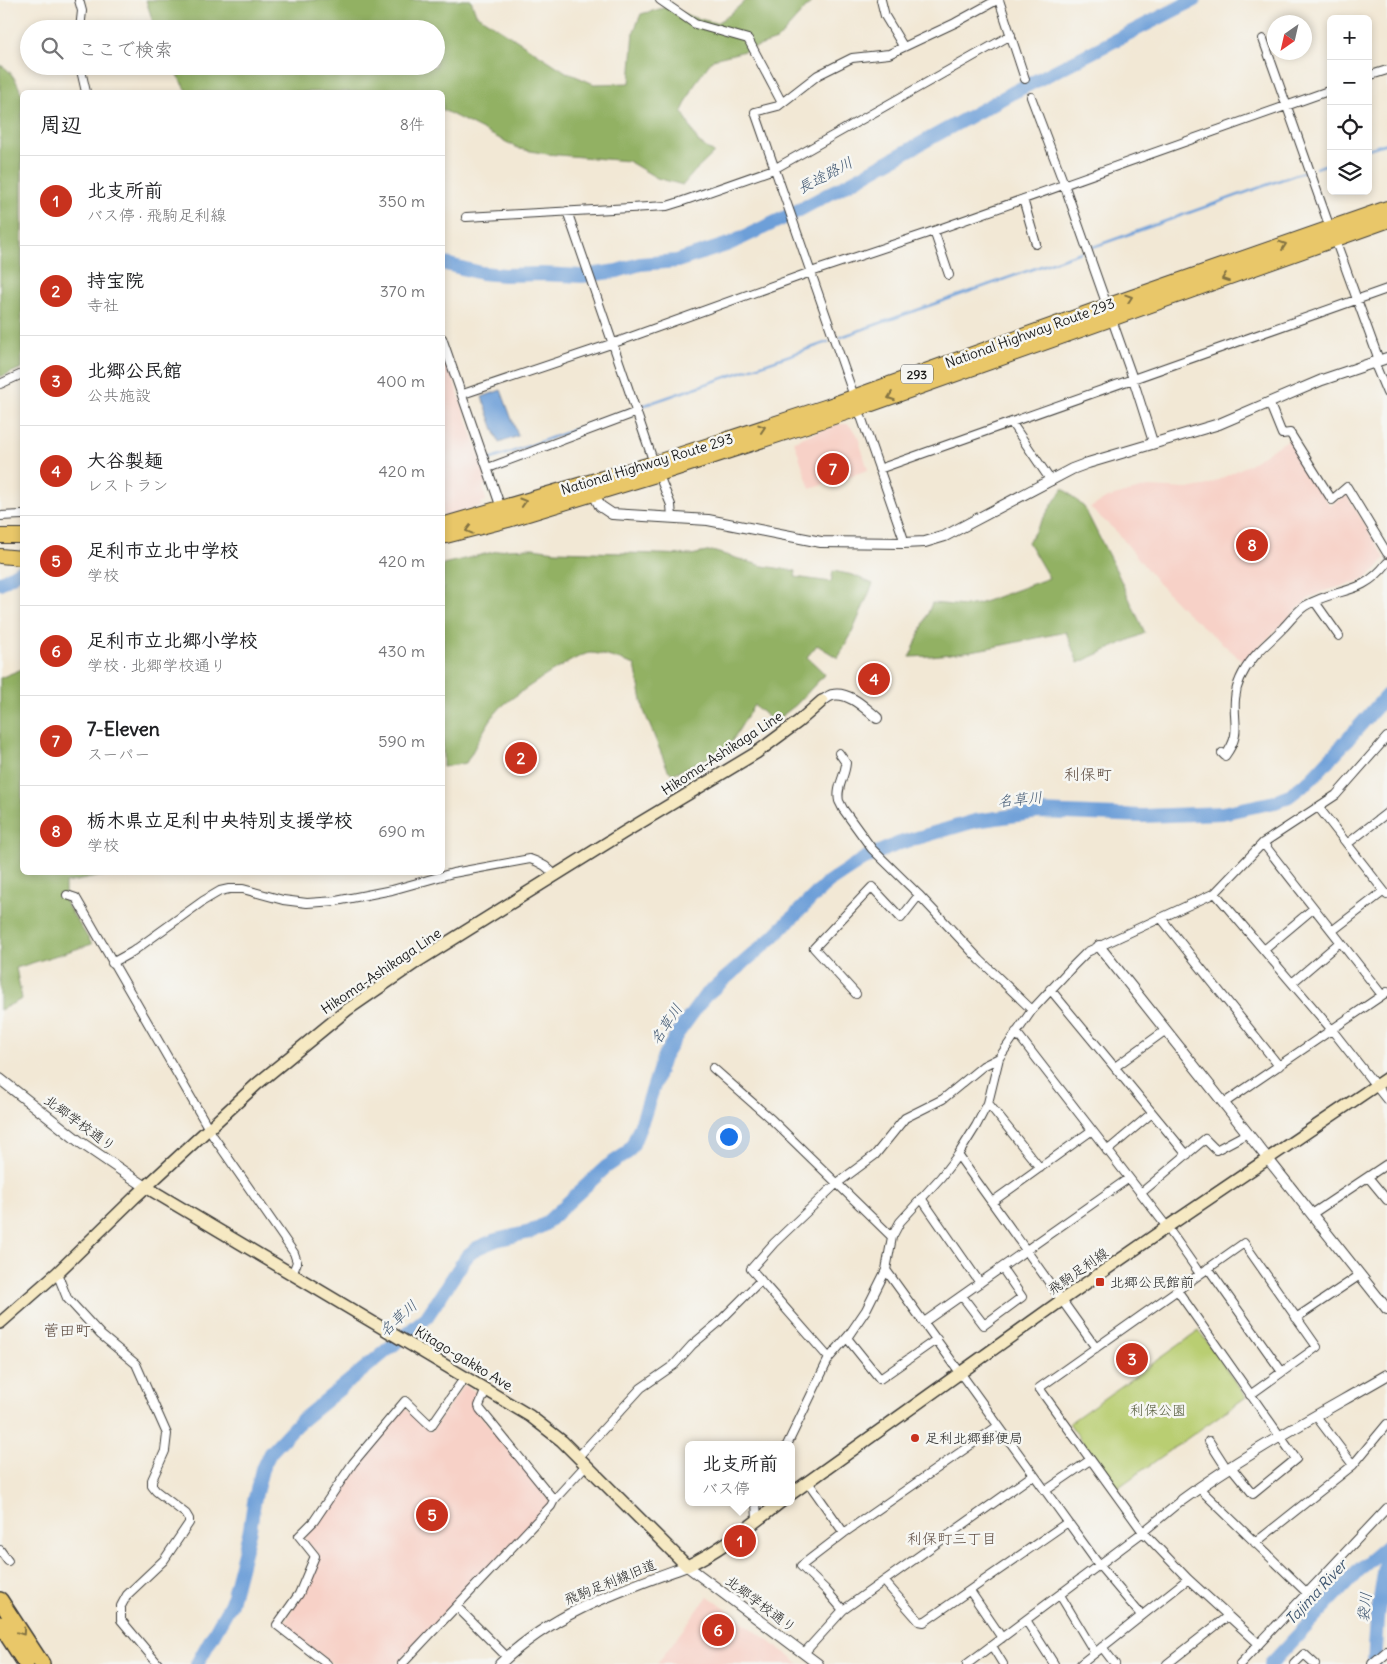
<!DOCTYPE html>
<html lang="ja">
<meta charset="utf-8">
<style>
:root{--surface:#fff;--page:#f6f6f6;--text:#202124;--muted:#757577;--line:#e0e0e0;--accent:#c8321e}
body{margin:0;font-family:Delius,"Klee One",sans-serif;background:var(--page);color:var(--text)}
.controls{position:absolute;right:15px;top:15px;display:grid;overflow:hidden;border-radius:8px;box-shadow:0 2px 8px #0003}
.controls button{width:45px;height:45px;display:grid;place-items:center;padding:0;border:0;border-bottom:1px solid var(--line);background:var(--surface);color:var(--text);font:25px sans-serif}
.compass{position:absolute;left:1267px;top:15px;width:45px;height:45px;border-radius:50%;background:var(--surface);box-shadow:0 2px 8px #0003;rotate:214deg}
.you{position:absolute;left:728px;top:1136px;width:18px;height:18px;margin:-12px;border:4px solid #fff;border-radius:50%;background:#1a73e8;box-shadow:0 0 0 8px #1a73e833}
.badge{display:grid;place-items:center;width:32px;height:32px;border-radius:50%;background:var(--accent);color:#fff;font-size:16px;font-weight:700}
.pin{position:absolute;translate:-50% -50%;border:2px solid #fff;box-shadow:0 1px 5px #0006}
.popup{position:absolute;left:685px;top:1441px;width:110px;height:65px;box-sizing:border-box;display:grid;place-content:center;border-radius:8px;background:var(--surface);filter:drop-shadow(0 1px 4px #0005);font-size:16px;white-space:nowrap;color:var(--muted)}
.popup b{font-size:19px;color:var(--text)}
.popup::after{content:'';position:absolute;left:50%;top:100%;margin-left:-10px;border:10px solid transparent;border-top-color:var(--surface)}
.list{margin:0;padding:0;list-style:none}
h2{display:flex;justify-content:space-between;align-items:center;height:65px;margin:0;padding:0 20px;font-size:21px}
h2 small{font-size:16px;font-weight:400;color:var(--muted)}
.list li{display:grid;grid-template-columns:32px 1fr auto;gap:15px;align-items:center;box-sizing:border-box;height:90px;padding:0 20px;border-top:1px solid var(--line)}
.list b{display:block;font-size:19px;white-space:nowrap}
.list p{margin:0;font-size:16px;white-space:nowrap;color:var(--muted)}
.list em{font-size:16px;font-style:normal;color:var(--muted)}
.icon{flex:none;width:28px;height:28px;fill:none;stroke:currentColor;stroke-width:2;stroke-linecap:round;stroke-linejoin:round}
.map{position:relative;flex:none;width:1387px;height:1664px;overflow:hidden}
.search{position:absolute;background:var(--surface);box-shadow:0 2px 8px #0003;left:20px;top:20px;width:425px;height:55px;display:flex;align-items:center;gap:12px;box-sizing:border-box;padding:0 18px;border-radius:28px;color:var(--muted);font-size:19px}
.panel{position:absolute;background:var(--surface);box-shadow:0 2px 8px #0003;left:20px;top:90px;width:425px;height:785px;border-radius:8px}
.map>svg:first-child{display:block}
.built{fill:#f7d1c7}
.green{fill:#b9ce72;stroke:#6a7547}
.forest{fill:#92b164;stroke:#576640}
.water{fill:#6d9fd8;stroke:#445e7a}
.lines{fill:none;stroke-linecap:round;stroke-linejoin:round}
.stream{stroke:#6d9fd8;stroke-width:2.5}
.river{stroke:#6d9fd8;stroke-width:14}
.minor-casing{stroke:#3c3b38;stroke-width:10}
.tertiary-casing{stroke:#3c3b38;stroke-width:12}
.secondary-casing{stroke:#3c3b38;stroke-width:14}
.trunk-casing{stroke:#3c3b38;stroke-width:16}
.motorway-casing{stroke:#3c3b38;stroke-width:18}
.minor{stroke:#fff;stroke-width:8}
.tertiary{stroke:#fff;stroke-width:10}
.secondary{stroke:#f6e9c3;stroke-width:11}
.trunk{stroke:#e9c769;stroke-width:14}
.motorway{stroke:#e9c769;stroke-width:15}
.oneway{stroke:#827242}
.poi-dot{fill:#c8321e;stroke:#f6f6f2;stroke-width:2}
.labels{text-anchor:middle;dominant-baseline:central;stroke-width:5;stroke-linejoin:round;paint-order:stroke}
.shield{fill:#f6f6f2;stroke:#5d5d5c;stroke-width:1}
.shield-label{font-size:12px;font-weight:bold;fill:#1c1c1c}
.street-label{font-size:14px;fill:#1c1c1c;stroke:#f6f6f2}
.poi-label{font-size:14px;fill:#1c1c1c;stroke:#f6f6f2;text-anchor:start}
.park-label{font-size:14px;fill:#535a3a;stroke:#f6f6f2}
.water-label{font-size:15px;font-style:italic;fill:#405771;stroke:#f6f6f2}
.neighbourhood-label{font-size:15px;fill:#5e4c41;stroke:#f6f6f2}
.quarter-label{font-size:16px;fill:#5e4c41;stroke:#f6f6f2}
</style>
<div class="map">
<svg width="1387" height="1664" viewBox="0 0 1387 1664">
<rect width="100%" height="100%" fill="#f6f6f2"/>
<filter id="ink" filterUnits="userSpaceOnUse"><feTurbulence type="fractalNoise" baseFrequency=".02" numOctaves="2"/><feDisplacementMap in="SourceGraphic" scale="10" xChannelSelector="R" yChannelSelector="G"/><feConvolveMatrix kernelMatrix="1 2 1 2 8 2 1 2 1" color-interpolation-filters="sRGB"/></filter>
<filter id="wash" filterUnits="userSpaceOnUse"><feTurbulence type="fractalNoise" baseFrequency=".0096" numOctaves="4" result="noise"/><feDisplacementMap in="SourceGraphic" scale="20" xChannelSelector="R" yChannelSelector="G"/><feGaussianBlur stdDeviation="1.12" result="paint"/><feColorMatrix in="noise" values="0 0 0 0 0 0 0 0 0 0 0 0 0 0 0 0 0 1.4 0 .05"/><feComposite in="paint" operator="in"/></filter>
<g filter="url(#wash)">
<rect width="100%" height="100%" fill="#f2e8d5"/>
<path class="built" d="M442,346L489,484L483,486L486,501L481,502L482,506L443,516Z
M836,424H848L857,434L868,470L810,489L794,441Z
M1291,439L1330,506L1346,494L1385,558L1377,568L1367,578L1354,583L1321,592L1306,601L1257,649L1245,663L1185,611L1158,583L1117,532L1090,508L1107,498L1148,487L1188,489L1208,485L1248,465L1279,445Z
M464,1385L480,1394L477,1411L549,1499L550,1504L397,1664H333L283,1627L285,1622L302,1594L319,1555L304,1538L317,1526L356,1466L404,1407L431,1432Z
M708,1596L800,1664H657Z"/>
<path class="green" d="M1199,1331L1246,1397L1116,1489L1069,1423Z"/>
<path class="forest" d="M146,0H471L476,14L566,72L594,84L630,83L634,31L641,14L667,7L692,17L716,23L728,16L746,0H813L777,40L741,52L713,59L696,82L682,111L698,142L714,153L694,172L683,185L657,178L628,161L547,154L520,149L443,110L442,92H188L171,66H436V29H155Z
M0,65C12,70 18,84 22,95V368L0,377Z
M1063,488L1084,507L1116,570L1145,633L1078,663L1066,632C1014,642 963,656 910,657L932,603L965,606L978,604L1049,578L1028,542Z
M532,548L556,551L691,555L712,551L763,566L796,571L795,577L831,582L833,571L853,575L873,584L851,635L838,658L817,645L807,657L825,674L796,705L774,722L754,705L721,759L713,760L706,758L673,774L668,770L644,711L635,665C623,661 602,653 590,653C576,654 513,696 501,707C486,722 477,745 466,763L443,767V564L506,549Z
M22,669V872L117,873L65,883V902L92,944L16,968L22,999L0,1010V678Z"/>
<path class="water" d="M501,390L518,436L499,443L482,397Z"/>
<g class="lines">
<path class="stream" d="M1368,149L1387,143
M1316,168L1331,163
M1093,247L1303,172
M841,337L1081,252
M642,406L828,342
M489,460L629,410"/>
<path class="river" d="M442,263L481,273L505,275L541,274L582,276L617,271L640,264L677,261L729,244L786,217L855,180L1012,93L1194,0
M0,583L22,570
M197,1664L231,1603L250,1529L254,1502L259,1481L262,1469L270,1453L297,1424L426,1318L467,1256L477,1248L496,1240L530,1232L545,1224L606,1167L627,1153L633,1144L643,1119L663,1058L678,1033L705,996L772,938L827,883L865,858L900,843L975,821L1039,812L1143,816L1222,813L1275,802L1289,796L1311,779L1340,748L1387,695
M1271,1664L1361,1568L1387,1546
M1374,1664L1377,1619L1387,1553"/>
</g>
</g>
<g filter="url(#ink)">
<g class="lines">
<defs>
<path id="minor" d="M79,0L82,11L80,29
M660,0L695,24L748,39L782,103
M881,0L885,16L903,46
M999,0L1025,79
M1263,39L1330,228
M80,66L86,92
M1368,76L1387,70
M1031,97L1064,184L1133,379L1153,442
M1023,199L1036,244
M567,211L654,463L671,505L672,517
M466,217L667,206L680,202L774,169L1011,35
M934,231L949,275
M1335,239L1379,360
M442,338L501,508
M1374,362L1387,393
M0,384L22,374
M463,394L614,343L811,272L925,234L1331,90
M1269,402L1282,434L1290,433L1332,500L1347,487L1387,553
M1012,422L1013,425L1051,481
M488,468L637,412
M879,469L1387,289
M0,516L22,515
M903,543V537L755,112L778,106L818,75L852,58L889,54L955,23L997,0
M1315,602L1339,636
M839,753L846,763C845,777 836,787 839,801L843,809L872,849L919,895L980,960L1032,1010
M1222,753L1225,756C1242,733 1233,724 1235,699C1236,684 1244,669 1254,657C1262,647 1274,638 1283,628C1290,621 1297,611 1305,606C1336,587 1361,597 1387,563
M1319,808L1387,895
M1263,843L1382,995
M1347,844L1387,813
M1215,893L1332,1030L1387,1100
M67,895L76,898L213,1136L294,1253L297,1262L292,1275
M1161,918L1279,1066
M1332,931L1384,891
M1264,950L1314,908
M112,963L132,952L203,901L220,891L229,889H243L283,900L307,903L336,901L392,890L453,873L530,859C540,862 548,866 555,876
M1292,983L1340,942
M1050,989L1187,1155
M856,994L814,948L872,887L901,918L919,895
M1016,1032L1167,1227L1200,1274
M1115,1067L1166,1030
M713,1068L772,1120L892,1237
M988,1103L1040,1168
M1224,1103L1387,992
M1107,1151L1152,1113
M958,1155L1096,1348
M1368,1177L1387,1200
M1141,1193L1205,1139L1216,1150L1248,1133
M921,1198L980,1283
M992,1202L1091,1131
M1312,1214L1387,1164
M1208,1268L1282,1372
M886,1270L1099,1565L1141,1615
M57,1273L67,1298L101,1335L136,1364L167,1434L165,1451L152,1480V1486L156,1491L186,1514L189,1519V1523L164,1560L127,1595L121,1606V1620L158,1664
M1177,1290L1296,1459L1253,1494L1231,1467
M962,1296L984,1325L1022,1297L1002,1268
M1296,1318L1360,1275
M924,1322L1129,1178
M847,1338L880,1379L937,1339
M829,1358L751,1269L774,1243L836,1184L875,1155L905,1118L943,1099L983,1066L999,1058
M486,1389L479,1406L480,1409L554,1500
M1250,1395L1317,1347L1244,1243L1039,1388L1143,1532L1188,1579L1259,1644
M1209,1441L1227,1469
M787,1445L829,1358L849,1335L866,1310L886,1270L892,1237L900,1222L941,1177L958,1155L976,1126L988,1103L999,1058L1032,1010L1073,966L1087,952L1215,893L1263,843L1336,795L1387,737
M578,1457L641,1388L674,1365L692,1345L718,1323L761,1280
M1353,1465L1387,1424
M808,1482L844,1533
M1199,1488L1307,1593
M1045,1491L1090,1460
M756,1502L757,1520
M1255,1543L1353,1465L1316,1416
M0,1550L8,1561
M884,1581L919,1621L924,1622L1068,1522
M970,1591L1002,1638
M1060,1595L1095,1653
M457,1607L507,1657
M843,1610L825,1589L801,1566L844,1533L998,1426
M1026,1620L1054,1664
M992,1646L1003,1664
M1102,1647L1115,1664
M804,1653L843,1610L1033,1475
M327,1664L277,1625L299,1594L315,1556L299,1536L314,1521L353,1463L405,1401L431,1426L465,1377
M402,1664L551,1506L554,1500L586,1465
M967,1664L1143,1532L1182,1500
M1081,1664L1188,1579
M1167,1664L1228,1616
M1240,1664L1387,1508
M1294,1664L1304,1654L1315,1664"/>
<path id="tertiary" d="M594,494L600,506L612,514L708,520L821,542L903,543L925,542L945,536L1072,469L1088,463L1219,424L1322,380L1387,358
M822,701C825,699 829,696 832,695C849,691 866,709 877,718
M1099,946L1387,1309
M0,1079L80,1142L146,1187
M1182,1500C1246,1453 1318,1415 1387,1375
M500,1664C552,1613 619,1591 687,1566L818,1664
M1373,1664L1387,1652"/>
<path id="secondary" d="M146,1187L530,1416L562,1441L687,1566C721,1550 751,1525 781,1502
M0,1323L57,1273L134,1198L257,1084L347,1010L418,961L623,833L756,753L798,722L822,701
M791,1494L1062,1300L1167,1227L1387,1078"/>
<path id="trunk" d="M442,525L654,463L828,406L1106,306L1387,208
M0,536H22
M442,537L508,520L659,474L858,409L1387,221
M0,556L22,558"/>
<path id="motorway" d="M0,1600L42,1664
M0,1624L26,1664"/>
</defs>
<use href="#minor" class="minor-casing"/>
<use href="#tertiary" class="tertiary-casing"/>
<use href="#secondary" class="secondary-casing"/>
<use href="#trunk" class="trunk-casing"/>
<use href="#motorway" class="motorway-casing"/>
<use href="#minor" class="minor"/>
<use href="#tertiary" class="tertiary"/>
<use href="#secondary" class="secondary"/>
<use href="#trunk" class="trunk"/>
<use href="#motorway" class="motorway"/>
</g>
<defs><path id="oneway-chevron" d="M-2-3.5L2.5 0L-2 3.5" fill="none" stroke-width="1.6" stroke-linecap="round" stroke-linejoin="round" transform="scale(1.25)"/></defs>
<g class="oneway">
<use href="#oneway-chevron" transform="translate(1283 245) rotate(-19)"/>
<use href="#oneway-chevron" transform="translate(1225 278) rotate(160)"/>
<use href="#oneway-chevron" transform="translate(1129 298) rotate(-19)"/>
<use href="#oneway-chevron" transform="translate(891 397) rotate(160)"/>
<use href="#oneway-chevron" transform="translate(762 428) rotate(-18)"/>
<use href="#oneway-chevron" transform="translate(523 502) rotate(-17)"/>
<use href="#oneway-chevron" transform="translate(469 530) rotate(165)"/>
<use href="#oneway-chevron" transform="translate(22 1632) rotate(56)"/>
</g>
</g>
<g class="poi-dot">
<rect x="1095" y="1277" width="10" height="10" rx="2.5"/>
<circle cx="915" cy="1438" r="5"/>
</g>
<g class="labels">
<rect class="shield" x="901" y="364.5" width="32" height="19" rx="4"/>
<g class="shield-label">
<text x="917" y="374">293</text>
</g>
<g class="street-label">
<text transform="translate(1030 333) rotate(-20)">National Highway Route 293</text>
<text transform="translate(647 464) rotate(-17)">National Highway Route 293</text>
<text transform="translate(722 753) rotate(-33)">Hikoma-Ashikaga Line</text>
<text transform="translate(381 971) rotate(-34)">Hikoma-Ashikaga Line</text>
<text transform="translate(80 1123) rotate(36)">北郷学校通り</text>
<text transform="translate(1078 1271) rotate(-35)">飛駒足利線</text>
<text transform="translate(465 1359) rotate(31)">Kitago-gakko Ave.</text>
<text transform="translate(610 1582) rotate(-22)">飛駒足利線旧道</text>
<text transform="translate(761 1604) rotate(37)">北郷学校通り</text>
</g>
<g class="poi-label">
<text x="1110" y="1282">北郷公民館前</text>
<text x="925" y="1438">足利北郷郵便局</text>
</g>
<g class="park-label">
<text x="1158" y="1410">利保公園</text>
</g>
<g class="water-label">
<text transform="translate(825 175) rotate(-28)">長途路川</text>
<text transform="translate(1020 799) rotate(-6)">名草川</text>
<text transform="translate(666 1024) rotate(-57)">名草川</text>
<text transform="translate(398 1318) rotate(-42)">名草川</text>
<text transform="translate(1316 1592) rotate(-47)">Tajima River</text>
<text transform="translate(1364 1607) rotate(-83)">袋川</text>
</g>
<g class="neighbourhood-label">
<text x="952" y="1538">利保町三丁目</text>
</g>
<g class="quarter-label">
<text x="1088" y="774">利保町</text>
<text x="67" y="1330">菅田町</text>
</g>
</g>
</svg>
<div class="controls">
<button>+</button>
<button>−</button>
<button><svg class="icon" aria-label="locate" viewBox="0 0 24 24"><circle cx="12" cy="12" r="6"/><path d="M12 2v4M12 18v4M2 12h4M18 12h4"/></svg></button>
<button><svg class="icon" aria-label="layers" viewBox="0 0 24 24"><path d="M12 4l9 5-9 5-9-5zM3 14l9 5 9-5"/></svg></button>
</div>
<svg class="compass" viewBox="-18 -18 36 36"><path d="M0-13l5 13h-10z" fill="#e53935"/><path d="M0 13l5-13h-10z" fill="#757577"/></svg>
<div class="you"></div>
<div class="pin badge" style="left:740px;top:1541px">1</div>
<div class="popup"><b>北支所前</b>バス停</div>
<div class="pin badge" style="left:521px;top:758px">2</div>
<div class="pin badge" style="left:1132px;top:1359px">3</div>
<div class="pin badge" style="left:874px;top:679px">4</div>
<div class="pin badge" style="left:432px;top:1515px">5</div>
<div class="pin badge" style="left:718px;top:1630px">6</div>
<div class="pin badge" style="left:833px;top:469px">7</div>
<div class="pin badge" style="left:1252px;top:545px">8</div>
<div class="search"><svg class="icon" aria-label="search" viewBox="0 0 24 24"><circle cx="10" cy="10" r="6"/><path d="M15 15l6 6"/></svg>ここで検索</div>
<section class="panel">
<h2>周辺<small>8件</small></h2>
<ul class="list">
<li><span class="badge">1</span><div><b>北支所前</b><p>バス停 · 飛駒足利線</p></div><em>350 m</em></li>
<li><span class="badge">2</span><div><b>持宝院</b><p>寺社</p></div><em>370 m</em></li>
<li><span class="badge">3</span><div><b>北郷公民館</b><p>公共施設</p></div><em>400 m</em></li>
<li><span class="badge">4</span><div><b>大谷製麺</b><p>レストラン</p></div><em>420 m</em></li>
<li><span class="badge">5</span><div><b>足利市立北中学校</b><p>学校</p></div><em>420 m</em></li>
<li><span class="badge">6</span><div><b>足利市立北郷小学校</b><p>学校 · 北郷学校通り</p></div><em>430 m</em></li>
<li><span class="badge">7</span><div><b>7-Eleven</b><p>スーパー</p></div><em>590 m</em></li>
<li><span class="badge">8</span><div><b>栃木県立足利中央特別支援学校</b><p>学校</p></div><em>690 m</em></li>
</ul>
</section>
</div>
